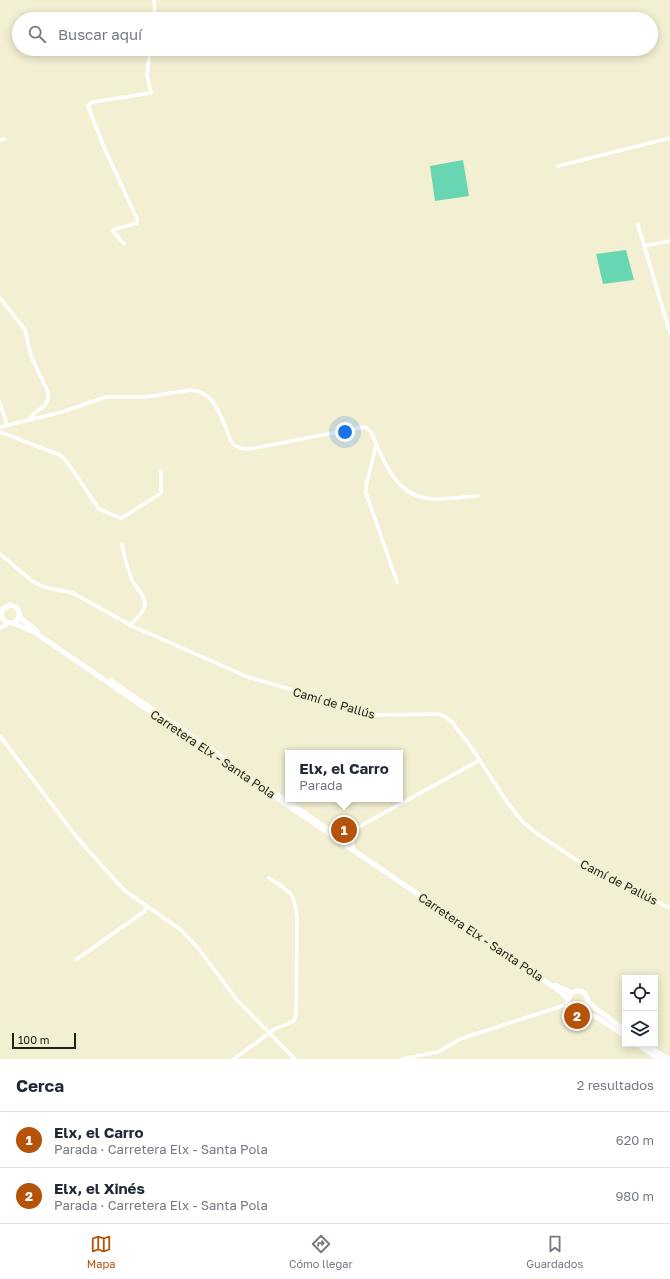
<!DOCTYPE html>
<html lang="es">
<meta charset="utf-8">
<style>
:root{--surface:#fff;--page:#f6f6f7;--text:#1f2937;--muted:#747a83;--line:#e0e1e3;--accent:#b45309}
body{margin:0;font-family:"Golos Text",sans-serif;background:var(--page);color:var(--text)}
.controls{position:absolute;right:12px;bottom:12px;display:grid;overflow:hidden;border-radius:0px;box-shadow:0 2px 10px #0003}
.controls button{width:36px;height:36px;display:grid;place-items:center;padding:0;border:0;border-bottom:1px solid var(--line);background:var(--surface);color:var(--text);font:20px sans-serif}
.scale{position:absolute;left:12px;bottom:10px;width:64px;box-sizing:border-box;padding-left:4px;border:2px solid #232217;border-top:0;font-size:11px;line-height:14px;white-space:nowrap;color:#232217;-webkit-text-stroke:3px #f3efd2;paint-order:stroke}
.you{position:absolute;left:345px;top:432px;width:14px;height:14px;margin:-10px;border:3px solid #fff;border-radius:50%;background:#1a73e8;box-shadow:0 0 0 6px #1a73e833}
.badge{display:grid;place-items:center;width:26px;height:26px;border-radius:50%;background:var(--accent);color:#fff;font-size:13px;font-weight:700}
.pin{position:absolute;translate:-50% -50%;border:2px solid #fff;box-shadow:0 1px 4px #0006}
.popup{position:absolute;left:285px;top:750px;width:118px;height:52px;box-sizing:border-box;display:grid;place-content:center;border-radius:0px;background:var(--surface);filter:drop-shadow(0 1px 3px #0005);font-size:13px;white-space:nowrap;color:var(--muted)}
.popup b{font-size:15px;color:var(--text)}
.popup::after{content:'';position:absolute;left:50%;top:100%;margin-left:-8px;border:8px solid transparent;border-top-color:var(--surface)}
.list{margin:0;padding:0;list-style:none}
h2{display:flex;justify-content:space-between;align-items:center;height:52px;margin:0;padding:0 16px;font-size:17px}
h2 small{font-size:13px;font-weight:400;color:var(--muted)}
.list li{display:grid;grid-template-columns:26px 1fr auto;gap:12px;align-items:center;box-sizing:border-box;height:56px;padding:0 16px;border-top:1px solid var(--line)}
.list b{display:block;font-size:15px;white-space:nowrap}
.list p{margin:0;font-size:13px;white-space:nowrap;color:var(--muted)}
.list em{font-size:13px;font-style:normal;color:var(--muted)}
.icon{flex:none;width:22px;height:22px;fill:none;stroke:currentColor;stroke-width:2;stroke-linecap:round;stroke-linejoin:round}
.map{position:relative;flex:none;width:670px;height:1059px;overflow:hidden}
.search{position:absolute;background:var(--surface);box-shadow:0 2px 10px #0003;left:12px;right:12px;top:12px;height:44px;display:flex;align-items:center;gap:10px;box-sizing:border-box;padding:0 14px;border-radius:22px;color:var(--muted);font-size:15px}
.sheet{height:164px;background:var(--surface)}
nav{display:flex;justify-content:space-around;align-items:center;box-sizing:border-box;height:56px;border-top:1px solid var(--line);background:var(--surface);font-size:11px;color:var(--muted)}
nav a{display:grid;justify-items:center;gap:2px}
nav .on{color:var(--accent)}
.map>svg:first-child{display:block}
.water{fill:#68d6b2}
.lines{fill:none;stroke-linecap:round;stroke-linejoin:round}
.street{stroke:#fff;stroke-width:3.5}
.secondary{stroke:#fff;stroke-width:5}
.labels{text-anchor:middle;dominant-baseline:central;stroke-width:4;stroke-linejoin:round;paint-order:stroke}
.street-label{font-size:12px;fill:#232217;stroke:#f3efd2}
</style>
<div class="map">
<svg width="670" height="1059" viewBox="0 0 670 1059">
<rect width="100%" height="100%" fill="#f3efd2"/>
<path class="water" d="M463,160L469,196L435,201L430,166Z
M626,250L634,280L603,284L596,254Z"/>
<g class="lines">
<path class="street" d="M154,0L155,19
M0,140L4,139
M558,166L670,138
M638,225L670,333
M124,244L113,231L115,229L137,223V219L103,145L88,106L92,102L151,93L147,75L150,49
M645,246L670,241
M0,298L25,330L31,356L48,392V400L44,406L30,417
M0,403L7,425
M0,427L62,412L106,397H146L190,390C217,391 222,421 231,441L234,445L240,448L250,449L364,427L367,428L371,432C384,461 395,498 434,499C448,499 463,497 477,496
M0,432L60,455L67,462L99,509L120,518H122L161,493V471
M376,446L366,486V493L397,582
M122,545C124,556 127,567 131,578C134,586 146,596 145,605C144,613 135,620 130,625
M0,554L32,581L44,587L73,593L132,626L248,677L349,706L373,715L437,714L444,716L452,722L471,747L507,802L521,820L536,833L593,871L670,908
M0,628L9,623
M0,736L79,840L124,890L181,930L198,948L237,1000L295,1059
M346,834L352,839L353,847
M336,835L346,834L480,760
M77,959L145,911L147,906
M234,1059L275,1029L294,1021L296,1013L297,918C294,891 291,893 269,878
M402,1059L438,1052L460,1039L568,1004"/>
<path class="secondary" d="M0,613L4,621L10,623L16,622L20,614L16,607L10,605L3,609L1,615
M19,617L37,631
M13,623L34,632L558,990L568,999
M111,681L225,759
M278,795L329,830
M555,985L572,993
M568 1001a10 10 0 1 1 20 0a10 10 0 1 1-20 0Z
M587,1002L625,1030
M581,1011L598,1018L625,1036
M637,1044L659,1059
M645,1044L668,1059"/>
</g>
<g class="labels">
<g class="street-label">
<text transform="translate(334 703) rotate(16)">Camí de Pallús</text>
<text transform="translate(213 754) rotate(34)">Carretera Elx - Santa Pola</text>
<text transform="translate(619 882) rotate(27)">Camí de Pallús</text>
<text transform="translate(481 937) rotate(34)">Carretera Elx - Santa Pola</text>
</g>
</g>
</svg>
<div class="controls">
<button><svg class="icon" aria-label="locate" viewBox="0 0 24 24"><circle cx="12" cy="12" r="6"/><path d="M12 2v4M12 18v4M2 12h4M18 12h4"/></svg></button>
<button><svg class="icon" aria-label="layers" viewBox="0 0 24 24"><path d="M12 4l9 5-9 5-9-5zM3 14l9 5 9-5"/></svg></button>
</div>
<div class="scale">100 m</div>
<div class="you"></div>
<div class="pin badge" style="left:344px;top:830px">1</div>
<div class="popup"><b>Elx, el Carro</b>Parada</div>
<div class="pin badge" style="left:577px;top:1016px">2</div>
<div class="search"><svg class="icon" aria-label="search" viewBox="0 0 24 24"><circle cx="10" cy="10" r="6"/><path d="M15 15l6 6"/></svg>Buscar aquí</div>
</div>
<section class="sheet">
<h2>Cerca<small>2 resultados</small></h2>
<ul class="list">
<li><span class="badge">1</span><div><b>Elx, el Carro</b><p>Parada · Carretera Elx - Santa Pola</p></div><em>620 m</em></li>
<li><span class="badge">2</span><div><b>Elx, el Xinés</b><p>Parada · Carretera Elx - Santa Pola</p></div><em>980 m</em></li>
</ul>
</section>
<nav>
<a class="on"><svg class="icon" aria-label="map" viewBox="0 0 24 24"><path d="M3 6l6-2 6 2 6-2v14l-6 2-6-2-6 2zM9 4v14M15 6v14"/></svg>Mapa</a>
<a><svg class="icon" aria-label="directions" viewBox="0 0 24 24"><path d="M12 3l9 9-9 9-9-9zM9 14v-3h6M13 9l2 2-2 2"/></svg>Cómo llegar</a>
<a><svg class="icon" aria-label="saved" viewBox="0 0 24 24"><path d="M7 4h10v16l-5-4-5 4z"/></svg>Guardados</a>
</nav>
